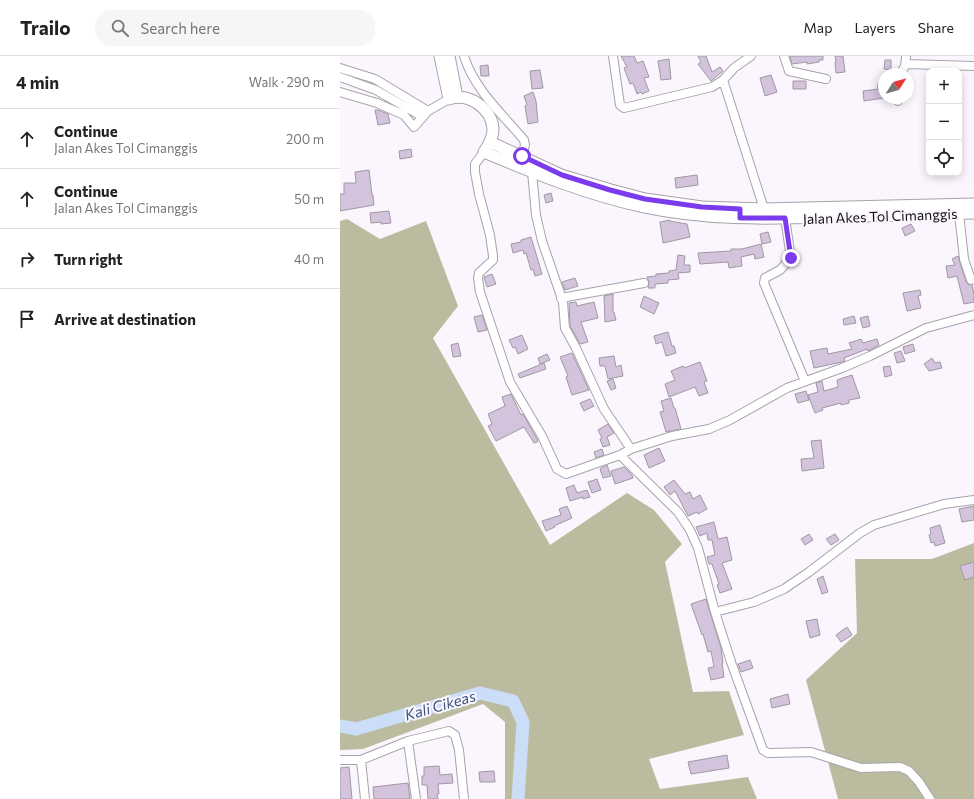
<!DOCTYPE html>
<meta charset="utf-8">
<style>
:root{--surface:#fff;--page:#f6f6f6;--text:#222;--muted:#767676;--line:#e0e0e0}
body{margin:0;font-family:Commissioner,sans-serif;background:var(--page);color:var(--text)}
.controls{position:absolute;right:12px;top:12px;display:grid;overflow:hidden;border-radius:8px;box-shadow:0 2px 10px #0003}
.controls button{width:36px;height:36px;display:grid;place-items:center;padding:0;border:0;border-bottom:1px solid var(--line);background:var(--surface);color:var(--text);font:20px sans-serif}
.compass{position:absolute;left:538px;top:12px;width:36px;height:36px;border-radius:50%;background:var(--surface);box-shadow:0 2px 10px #0003;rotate:54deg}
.stop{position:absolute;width:12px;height:12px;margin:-9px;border:3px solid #7c3aed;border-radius:50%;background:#fff}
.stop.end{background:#7c3aed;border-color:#fff;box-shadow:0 1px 4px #0008}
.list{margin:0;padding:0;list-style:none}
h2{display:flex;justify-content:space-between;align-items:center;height:52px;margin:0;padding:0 16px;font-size:17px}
h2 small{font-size:13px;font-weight:400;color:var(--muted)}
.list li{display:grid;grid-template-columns:26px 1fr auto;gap:12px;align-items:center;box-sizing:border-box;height:60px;padding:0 16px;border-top:1px solid var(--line)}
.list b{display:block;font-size:15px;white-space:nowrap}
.list p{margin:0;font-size:13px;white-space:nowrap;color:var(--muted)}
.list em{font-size:13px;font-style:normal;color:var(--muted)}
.icon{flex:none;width:22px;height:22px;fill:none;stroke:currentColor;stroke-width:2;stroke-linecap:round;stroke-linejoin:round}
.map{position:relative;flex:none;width:634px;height:743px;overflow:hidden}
header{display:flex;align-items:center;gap:24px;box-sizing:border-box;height:56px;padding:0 20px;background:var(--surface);border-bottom:1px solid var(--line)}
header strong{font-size:19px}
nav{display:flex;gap:22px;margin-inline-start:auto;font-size:14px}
.search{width:280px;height:36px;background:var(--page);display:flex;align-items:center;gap:10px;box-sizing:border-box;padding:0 14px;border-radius:16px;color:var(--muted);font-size:15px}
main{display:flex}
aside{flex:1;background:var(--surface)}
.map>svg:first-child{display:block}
.forest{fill:#bbbc9f}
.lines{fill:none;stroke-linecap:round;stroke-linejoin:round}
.river{stroke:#cbddf7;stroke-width:13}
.building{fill:#d4c3dd;stroke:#9e99a1}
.minor-casing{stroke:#a8a2ab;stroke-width:10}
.secondary-casing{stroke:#a8a2ab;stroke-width:13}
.minor{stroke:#fff;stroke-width:8}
.secondary{stroke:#fff;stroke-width:11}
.route{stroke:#7c3aed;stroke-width:5}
.labels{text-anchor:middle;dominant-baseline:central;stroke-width:4;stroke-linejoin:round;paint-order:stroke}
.street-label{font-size:14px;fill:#121013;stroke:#fbf5fe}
.water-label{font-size:15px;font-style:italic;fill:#3c577e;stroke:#fbf5fe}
</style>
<header>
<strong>Trailo</strong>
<div class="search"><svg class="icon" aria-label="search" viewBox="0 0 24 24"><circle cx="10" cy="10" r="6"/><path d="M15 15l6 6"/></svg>Search here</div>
<nav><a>Map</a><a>Layers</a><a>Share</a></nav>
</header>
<main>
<aside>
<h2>4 min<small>Walk · 290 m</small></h2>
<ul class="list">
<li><svg class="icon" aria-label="ahead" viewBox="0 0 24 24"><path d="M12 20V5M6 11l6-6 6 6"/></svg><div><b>Continue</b><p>Jalan Akes Tol Cimanggis</p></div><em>200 m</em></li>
<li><svg class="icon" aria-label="ahead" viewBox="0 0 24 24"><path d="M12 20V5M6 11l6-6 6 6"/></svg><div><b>Continue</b><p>Jalan Akes Tol Cimanggis</p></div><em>50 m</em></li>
<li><svg class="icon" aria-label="right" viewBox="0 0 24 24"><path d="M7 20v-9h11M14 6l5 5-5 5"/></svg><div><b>Turn right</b></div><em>40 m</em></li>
<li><svg class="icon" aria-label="arrive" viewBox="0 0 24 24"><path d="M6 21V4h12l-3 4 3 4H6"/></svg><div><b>Arrive at destination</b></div></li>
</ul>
</aside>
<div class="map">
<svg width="634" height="743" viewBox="0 0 634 743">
<rect width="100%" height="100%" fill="#fbf5fe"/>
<path class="forest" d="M7,163L40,183L86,165L118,250L93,282L210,489L287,437L314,454L342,488L325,506L353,636L389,635L404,679L309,703L320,733L408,721L417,743H165V666L143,648L23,693L0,694V165Z
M634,487V743H498L466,624L517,577L515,503H592Z"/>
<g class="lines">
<path class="river" d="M0,670L16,673L140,637L173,645L183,666L178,743"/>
</g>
<path class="building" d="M281,0H294L297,7L303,5L309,21L304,22L309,35L302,38L301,36L297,38L293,27L290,28L284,12L287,11Z
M358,0H366L372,16L380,11L383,15L371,25L358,8L361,6Z
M450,0H483V4H479V6L467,8V6L452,8Z
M495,0H503L505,16L496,17L495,6H496Z
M329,3L331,23L321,24L318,5Z
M545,4H551V14L544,13Z
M148,9L149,20H141L140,10Z
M200,14L203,32L192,33L190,15Z
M431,19L437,36L425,40L420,22Z
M453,25H466V33H453Z
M538,33L541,35H544V42L524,45L523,35Z
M193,36L196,45L198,66L188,68L185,50L187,49L184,40Z
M35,54H38L48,58L50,67L38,69Z
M71,93L72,101L60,103L59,95Z
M29,114L32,139H33L34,149L0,155V138H4V127H16L15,116Z
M357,119L358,129L336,132L335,122Z
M211,137L213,145L206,147L204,139Z
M49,155L51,167L41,168V166L31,167L30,157Z
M330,164V165L347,168L350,181L323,187L320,166Z
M571,168L575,175L565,180L562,172Z
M428,176L431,186L422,188L420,178Z
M191,181L202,218L195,220L193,213L191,214L186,197L184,198L183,194L173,197L171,188L181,186V184Z
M421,188L424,201L415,203L414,198L401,201L402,210L389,212L388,206L360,208L358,197L391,195V193H402Z
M338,199L345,200L344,209H350V216L338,217L339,223L328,224V227L315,228V232H308L309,226L307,221L316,220V218L329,217V215L336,214Z
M618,200L626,226L628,228L632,229L634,238V246L624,248L617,220L608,222L606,210L615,209L612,203Z
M152,218L156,228L147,231L144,221Z
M235,222L238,230L225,234L222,226Z
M580,234L581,239L578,240L581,252L567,255L563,237Z
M273,238V256H274L276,264L265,266L264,240Z
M304,240L319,247L314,258L300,251Z
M236,246L237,250L254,246L258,262L241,266L248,286L240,288L230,270L229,247Z
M142,259L147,274L138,276L134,261Z
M514,260L516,267L504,269L503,263Z
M528,260L530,270L523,272L520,262Z
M328,276L332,290H334L336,297L326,300L322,286L316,288L314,280Z
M182,279L188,293L178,298L175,291L173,292L169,284Z
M521,283L523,287L537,283L539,289L528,295L527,293L504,302L505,305L502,306L474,312L470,295L487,292L488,298L512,293L509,287Z
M118,287L121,300L113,301L111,289Z
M573,288L575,295L565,298L563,291Z
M561,295L565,305L557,307L554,297Z
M232,297L249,334L232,339L226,321L228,320L220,301Z
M207,298L210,304L200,308L198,302Z
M274,300L276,311L281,309L283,320L268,323L265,310H260L259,302Z
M592,302L595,307L600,306L602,312L589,315L584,308Z
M360,306L367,325L364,326L368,337L359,340L355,331L329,341L325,328L335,324L331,315L343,310L344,312Z
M204,307L206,313L180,322L178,318Z
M550,310L552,319L545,321L543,311Z
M512,319L520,342L509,344V347L501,349V347L482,352L483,354L475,357L468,339L478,336L476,327L482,325L484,335L498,331L497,324Z
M273,323L276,332L271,334L267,325Z
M466,335L469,344L458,347L455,338Z
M171,338L181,359L183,358L197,383L198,385L197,386L194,387L184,371L156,385L148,370L152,368L148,358L165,350L162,341Z
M331,342L334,352H335L341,373L326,376L320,356L324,355L321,345Z
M250,343L254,350L244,355L240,347Z
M268,368L274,377L267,381L270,389L263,391L260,383L262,382L258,374Z
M481,384L484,412L462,415L461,403L474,402L471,385Z
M319,392L325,405L309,412L304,399Z
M262,393L264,399L256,402L254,396Z
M267,409L271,420L263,422L260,413Z
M284,411L292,419L293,422L275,428L271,415Z
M257,423L261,434L252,437L248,426Z
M334,424L345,438L350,436L353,443L360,439L367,453L358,458L357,456L348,460L335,435L330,439L324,431Z
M234,429L237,437L247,434L250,441L243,443V441L230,445L226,432Z
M227,450L232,462L214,470L215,471L206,475L202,465L221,459L219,453Z
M634,450V464L622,466L619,453Z
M374,466L378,483L387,481L392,504L382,507L392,533L380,537L377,529L379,528L372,508H369L367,501L375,499L372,484H368L367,477L360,480L356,471Z
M600,469L605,487L595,490L594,486L591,487L589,479L591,478L590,472Z
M469,478L473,484L465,489L461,483Z
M495,478L499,484L491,489L486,483Z
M634,506V521L625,524L620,510Z
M483,520L488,536L482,538L477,523Z
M366,543L381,592L383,607H382L384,621L371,624L368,612L374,611L371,595L368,596L363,578L362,579L351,548Z
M477,563L480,579L470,582L466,565Z
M507,571L512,579L501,586L496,579Z
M410,604L413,612L401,616L398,608Z
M448,638L450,648L432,652L430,643Z
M387,699L389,712L351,718L348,706Z
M99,710L100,719L112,718L113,727L98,728L99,738H97L98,743H88L87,729H82V720H84V711Z
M9,711L12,743H0V712Z
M154,715L155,726H140L139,716Z
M68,727L70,743H34L33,731Z"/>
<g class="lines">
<defs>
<path id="minor" d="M124,0C134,33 163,59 184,84L185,89L182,100
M273,0L280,49L284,52L372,31L383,24L394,12L411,0
M444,0L449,15L486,23
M566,8L634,10
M0,12L35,23L88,55
M559,18C565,13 566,8 566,0
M0,21L36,34L83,61
M383,24L424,153
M542,30L544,29
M0,36L37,47L64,59L74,71L88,55L109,43
M558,42V45
M144,96L135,108V116L139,138L150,179L153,200V204L139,217L138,222L140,236L170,326L202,380L217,413L226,418L280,399L291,393L332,380L369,373L390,364L447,332L502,312L530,300L586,272L634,259
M192,116L196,159L202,185L223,246L225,272L236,292L264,353L291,393
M619,157L624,203L631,224
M445,162L451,202L440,214L425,222L424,227L465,325
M221,242L304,227
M280,399L338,456L350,474L358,492L375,556L391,606L423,694L428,697H432L471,696L521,712L560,711L569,715L579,726L590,743
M375,556L414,546L444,533L469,516L520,477L534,469L604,448L634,444
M68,685L76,743
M0,704H21L68,685L109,675L115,679L119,694L124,743
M21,704L25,743"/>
<path id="secondary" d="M100,0L109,43C128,36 152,52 153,73C153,81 149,89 144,96C196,118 249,139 304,151C364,164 425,163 486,161C535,160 585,158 634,157
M109,0L117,41
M150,86L221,119L271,134L305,143L362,151L424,153L634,148"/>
</defs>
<use href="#minor" class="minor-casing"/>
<use href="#secondary" class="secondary-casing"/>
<use href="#minor" class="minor"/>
<use href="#secondary" class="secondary"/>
</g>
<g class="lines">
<path class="route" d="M182,100L222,119L270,134L305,143L362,151L400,153V162H445L451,202"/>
</g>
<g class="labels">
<g class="street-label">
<text transform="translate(540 160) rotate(-2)">Jalan Akes Tol Cimanggis</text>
</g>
<g class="water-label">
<text transform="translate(100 649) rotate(-16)">Kali Cikeas</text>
</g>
</g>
</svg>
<div class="controls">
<button>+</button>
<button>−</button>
<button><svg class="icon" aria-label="locate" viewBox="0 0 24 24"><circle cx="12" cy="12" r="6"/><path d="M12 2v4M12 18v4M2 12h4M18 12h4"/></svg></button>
</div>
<svg class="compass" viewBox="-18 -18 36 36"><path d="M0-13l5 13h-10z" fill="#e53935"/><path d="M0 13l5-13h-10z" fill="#767676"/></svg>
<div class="stop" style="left:182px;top:100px"></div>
<div class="stop end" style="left:451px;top:202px"></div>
</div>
</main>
